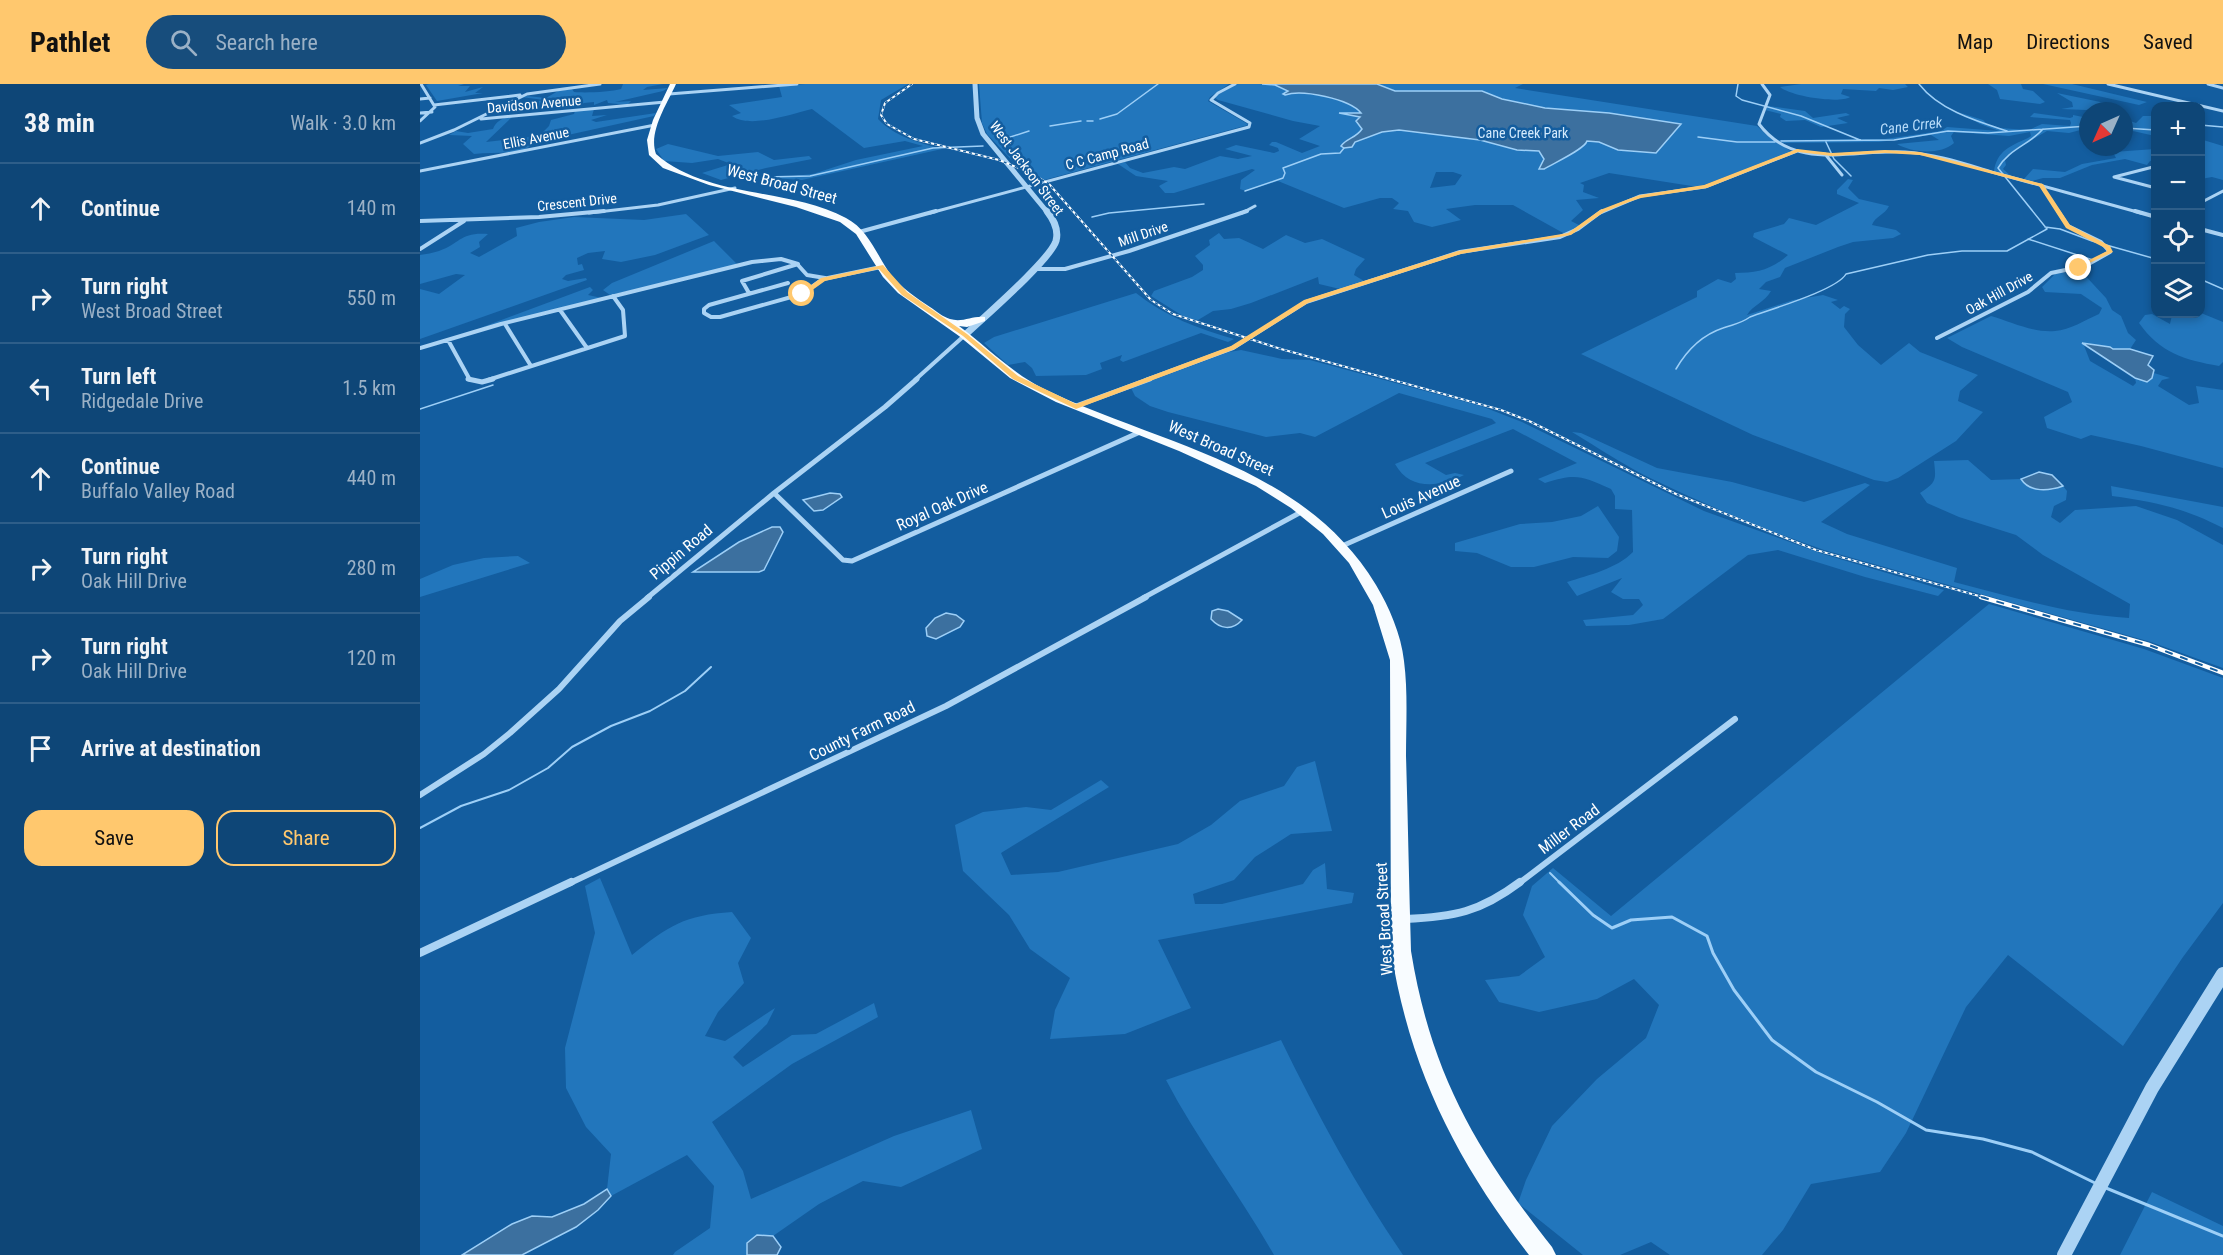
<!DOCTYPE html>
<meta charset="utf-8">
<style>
:root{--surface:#0e4677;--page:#174d7c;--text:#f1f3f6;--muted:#9bb1c6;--line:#2e5e89;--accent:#ffc86e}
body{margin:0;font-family:"Roboto Condensed",sans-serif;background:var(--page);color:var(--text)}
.controls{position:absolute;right:18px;top:18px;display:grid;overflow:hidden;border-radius:12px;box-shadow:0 3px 9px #0003}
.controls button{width:54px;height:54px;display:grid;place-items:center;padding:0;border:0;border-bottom:2px solid var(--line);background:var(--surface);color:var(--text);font:30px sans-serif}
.compass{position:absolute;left:1659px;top:18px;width:54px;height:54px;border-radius:50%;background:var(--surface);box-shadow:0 3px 9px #0003;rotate:225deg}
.stop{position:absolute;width:18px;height:18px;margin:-14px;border:4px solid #ffc86e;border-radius:50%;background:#fff}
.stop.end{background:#ffc86e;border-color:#fff;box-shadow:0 2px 6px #0008}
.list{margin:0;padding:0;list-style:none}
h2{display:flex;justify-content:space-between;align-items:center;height:78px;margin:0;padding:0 24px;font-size:26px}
h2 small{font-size:20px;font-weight:400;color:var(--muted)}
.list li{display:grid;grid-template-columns:39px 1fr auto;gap:18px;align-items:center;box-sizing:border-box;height:90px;padding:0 24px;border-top:2px solid var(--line)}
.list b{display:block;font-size:22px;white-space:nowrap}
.list p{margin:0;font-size:20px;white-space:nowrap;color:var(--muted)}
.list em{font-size:20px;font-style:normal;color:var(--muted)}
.actions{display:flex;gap:12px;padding:18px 24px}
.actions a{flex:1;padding:14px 0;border:2px solid var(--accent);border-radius:18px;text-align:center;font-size:21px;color:var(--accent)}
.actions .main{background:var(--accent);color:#111}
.icon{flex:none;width:33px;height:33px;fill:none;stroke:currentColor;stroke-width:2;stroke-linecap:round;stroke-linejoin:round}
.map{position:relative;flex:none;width:1803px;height:1171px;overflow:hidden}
header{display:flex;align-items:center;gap:36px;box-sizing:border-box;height:84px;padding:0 30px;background:var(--accent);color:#111}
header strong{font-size:28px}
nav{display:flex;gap:33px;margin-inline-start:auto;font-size:21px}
.search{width:420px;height:54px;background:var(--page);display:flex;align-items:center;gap:15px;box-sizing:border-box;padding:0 21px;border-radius:33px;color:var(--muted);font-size:22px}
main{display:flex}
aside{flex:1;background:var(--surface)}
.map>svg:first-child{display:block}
.green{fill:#2276bc;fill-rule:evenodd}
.water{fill:#3c709f;stroke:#9dcff7;stroke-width:1.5}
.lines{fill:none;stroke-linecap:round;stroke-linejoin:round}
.stream-far2{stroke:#9dcff7;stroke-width:1.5}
.stream-far1{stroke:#9dcff7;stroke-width:2}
.stream{stroke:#9dcff7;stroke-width:3}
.minor-far4{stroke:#abd3f4;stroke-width:3}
.minor-far3{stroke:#abd3f4;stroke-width:4}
.minor-far2{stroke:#abd3f4;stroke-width:5}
.minor-far1{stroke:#abd3f4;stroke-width:6}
.minor{stroke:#abd3f4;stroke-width:8}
.tertiary-far2{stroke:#abd3f4;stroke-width:5}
.tertiary-far1{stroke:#abd3f4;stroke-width:7}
.tertiary{stroke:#abd3f4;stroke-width:14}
.primary{fill:#f8fcff;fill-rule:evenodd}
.rail-far1-casing{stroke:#fff;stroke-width:2}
.rail-casing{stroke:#fff;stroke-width:4.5}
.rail-far1{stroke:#135d9f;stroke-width:1.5;stroke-dasharray:3;stroke-linecap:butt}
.rail{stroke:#135d9f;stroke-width:2;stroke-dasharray:8;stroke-linecap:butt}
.route{fill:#ffc86e}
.labels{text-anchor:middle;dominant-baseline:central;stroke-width:5;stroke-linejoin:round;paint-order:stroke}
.far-street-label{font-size:14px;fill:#fff;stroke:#135d9f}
.far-park-label{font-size:14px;fill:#d4ebfd;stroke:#135d9f}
.far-water-label{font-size:15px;font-style:italic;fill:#b8dcfa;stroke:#135d9f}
.street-label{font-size:16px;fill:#fff;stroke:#135d9f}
</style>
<header>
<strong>Pathlet</strong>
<div class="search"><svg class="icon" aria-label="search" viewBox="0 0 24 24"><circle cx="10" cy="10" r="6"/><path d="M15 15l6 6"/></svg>Search here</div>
<nav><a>Map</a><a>Directions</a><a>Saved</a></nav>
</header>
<main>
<aside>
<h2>38 min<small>Walk · 3.0 km</small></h2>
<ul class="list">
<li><svg class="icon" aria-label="ahead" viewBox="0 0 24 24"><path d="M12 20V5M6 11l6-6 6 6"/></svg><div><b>Continue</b></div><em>140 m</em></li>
<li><svg class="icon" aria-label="right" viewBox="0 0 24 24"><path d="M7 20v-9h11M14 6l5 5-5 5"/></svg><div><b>Turn right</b><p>West Broad Street</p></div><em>550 m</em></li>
<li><svg class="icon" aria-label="left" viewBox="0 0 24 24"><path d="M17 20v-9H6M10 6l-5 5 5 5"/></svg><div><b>Turn left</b><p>Ridgedale Drive</p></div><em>1.5 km</em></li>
<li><svg class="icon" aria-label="ahead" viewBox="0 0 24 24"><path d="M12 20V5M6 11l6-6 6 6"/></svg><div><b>Continue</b><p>Buffalo Valley Road</p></div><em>440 m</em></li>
<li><svg class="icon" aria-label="right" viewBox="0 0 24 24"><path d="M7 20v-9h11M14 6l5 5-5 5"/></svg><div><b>Turn right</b><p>Oak Hill Drive</p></div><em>280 m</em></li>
<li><svg class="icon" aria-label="right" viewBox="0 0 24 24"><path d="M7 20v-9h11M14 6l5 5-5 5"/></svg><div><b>Turn right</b><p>Oak Hill Drive</p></div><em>120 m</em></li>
<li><svg class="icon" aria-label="arrive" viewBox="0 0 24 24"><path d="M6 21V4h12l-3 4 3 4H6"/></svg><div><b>Arrive at destination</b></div></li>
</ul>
<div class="actions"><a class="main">Save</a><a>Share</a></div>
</aside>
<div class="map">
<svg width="1803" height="1171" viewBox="0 0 1803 1171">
<rect width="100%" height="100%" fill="#135d9f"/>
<path class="green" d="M9,0H44L38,2H50L45,8L63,3L55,9H63L17,17L6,1Z
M203,0H243L227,3L223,6L248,4L243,7L195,18L211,17L207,21L188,19L187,16L174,21V18L164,19L158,23L119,24L101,27L102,24L86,22L124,16L101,13L107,12L126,14L138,7L152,5L154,8C165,9 191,8 201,5Z
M385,0H488L461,16L458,35C475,53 498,58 522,65L382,96L353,94L393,90L436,76L503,62L485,57L444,64L392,25C371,30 330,45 312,32L321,29L309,21L362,13L359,2Z
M559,0H809L790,13L788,17L826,39L828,41L613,99L567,50L562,39Z
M817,0H1103L1095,4L1337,42L1349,53L1372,68L1278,103L1189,89L1160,99L1164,101L1163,108L1179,114L1156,116L1163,126L1151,137L1161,142L1145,150L1093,121H1055L1026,125L1041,136L1012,143L994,138L988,127L973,125L979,119L972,114H960L924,124L858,97L826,107L820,105L821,96L835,86L832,85L754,109H745L739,102L748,97L716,92L698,80L705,78L710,84L723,89L754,83L765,85L800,72L818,75L832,72L805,65L816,61L854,69L859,67L858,64L849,61L852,58H856L882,69L900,62L879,55L900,42L873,37L798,16L794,13ZM1016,88H1033L1042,91L1035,101L1010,104Z
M1381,0H1485L1488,3L1473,6L1459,4L1456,7L1423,5L1421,10L1430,13C1419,20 1370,12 1360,3Z
M1568,0H1601L1603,5L1613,7L1625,18L1620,20L1580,15L1577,6Z
M1623,0H1652L1727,18L1719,21Z
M1637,9L1690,20L1691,23L1666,26L1641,25L1653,23L1652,18Z
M1348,22L1385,27L1393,34L1426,29L1430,31L1417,34L1428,39L1401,43L1385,36L1366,37L1360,33L1361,30L1345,26Z
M174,25L172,32L187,31L171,36L176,38L236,29L234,32L116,58C101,73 75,67 54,70L43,60L52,52L29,51L36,47L48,49L73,45C76,37 84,33 92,33L66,58L119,52L129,42L131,36L154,30L155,27Z
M1541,29L1563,36L1568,41L1579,44L1609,46L1622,40L1650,42L1651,39L1650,36L1610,33L1614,29L1650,34L1653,33V31L1668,34V44L1649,49L1627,47L1593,67L1585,76L1586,81L1583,85L1591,92L1574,87C1577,67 1590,62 1608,54L1611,52L1610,48L1589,52L1534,48L1531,52L1534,59C1521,71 1492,69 1477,60L1519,56L1511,51L1459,58L1363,59L1358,56L1465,55L1521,47L1527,43L1579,47L1560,40Z
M1723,32H1735V52L1704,45V35L1716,39Z
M1780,55L1803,62V96L1792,93L1781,95Z
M248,60L298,72L338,68L354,76L389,72L392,75L346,84L301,96L282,89L311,80L298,75L272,79L244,77L236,65Z
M1735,65V76L1730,77L1727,81L1705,75L1672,81L1640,94H1623L1612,97L1604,95L1613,85L1645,88L1662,80L1696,74L1693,68Z
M1428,95L1433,96L1428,104L1439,115L1469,122C1465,131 1455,132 1452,141L1476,146L1481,150L1473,154L1433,158L1418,163L1365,184L1360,193L1346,198L1339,205L1351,207C1345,218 1333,221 1327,231L1373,216L1403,211L1418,216L1411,218L1420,225L1424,222L1430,225L1425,230L1424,243L1438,261L1461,281L1489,259L1500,268L1558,291L1540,307L1538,317L1563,328L1536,357L1478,394L1467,398L1454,396L1333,351L1161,270L1277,213V207L1298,195L1311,199L1316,195L1315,189C1337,189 1351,186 1368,171L1333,153L1334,149L1364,140L1369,134L1396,141L1439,119L1417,110V106Z
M266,130L289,151L235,171L201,178L182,175L185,167L168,169L157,174L158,181L162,180L164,186L146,191L142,195L148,197L166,194L167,196L0,255V205L19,210L45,191L36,190L0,200V171C6,170 13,169 19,167C41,159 40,148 68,150L59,158L60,163L50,169L59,173L97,152L96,144L119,138L154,133L224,136Z
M799,149L804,155L819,154L843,165L866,151L885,159L902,155L945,175L936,185L934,191L944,197L920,205L899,200L898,193L831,219L811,225L793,227L778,236L766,234L731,212L734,207L772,193L783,186V181L775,172L790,161L789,156Z
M294,157L319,182L190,211L183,206L192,199Z
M1660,186L1686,214L1692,226L1701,232L1708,249L1716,256L1710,265H1693L1690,263L1663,259L1670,277L1713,302L1716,299L1715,294L1727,298L1732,294L1734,289L1750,294L1742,296L1738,302L1769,321L1779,319L1776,302L1803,306V384L1721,362L1671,351L1661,355L1627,344L1624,333L1652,318L1648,308L1542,263L1527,254L1571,232C1591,238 1614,249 1635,247C1650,246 1665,236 1679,230L1682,224L1661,210L1625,208L1622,203L1635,190Z
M170,203L173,206L168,211L186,215L60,244Z
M716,209C745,232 778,245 814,255L808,258L781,249L703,278L700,276L702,271L680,279L682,285L666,291L616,292L612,284L605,278L588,281L564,259L574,253Z
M1781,229L1803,238V278L1799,282C1765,276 1740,269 1719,239L1725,231L1732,230L1750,240L1752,231L1776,233L1769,230Z
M821,266L862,275L890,276L1061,322L1102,338L1284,427L1403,470L1524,506L1518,512L1445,493L1358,466L1328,471L1243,535L1209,541L1166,542L1163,536L1213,531L1223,521L1219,515H1203L1191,508L1202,494L1157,512L1147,498C1169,491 1196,485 1213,468L1212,426L1195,425V412L1191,405C1161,392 1157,389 1125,399L1118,395L1157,379L1093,345L1005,379L1026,391L1035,389L1044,391C1020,403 990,407 975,380L1076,339L1072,335L979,309L895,353L880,349L846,353L748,328L730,322L715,312L711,304L809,268Z
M1152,348L1161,349L1237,384L1312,398L1384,418L1445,399L1450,401L1401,438L1427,450L1537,484L1534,498C1592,513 1650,531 1709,534L1710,520L1623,471L1596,451L1539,433L1507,419L1500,409C1517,398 1516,396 1514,377L1548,376L1571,396L1601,395L1604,399L1633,406L1643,402L1647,407L1646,416L1634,422L1631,433L1640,439L1655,426L1716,422L1757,436L1803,461V584L1731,558L1404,466C1344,445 1285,421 1228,393C1202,380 1177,363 1152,348Z
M1691,402L1803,423V444C1764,424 1735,418 1692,412Z
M1178,422L1199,453L1197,467L1188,474L1153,473L1114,483H1091L1057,469L1035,467V459L1100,440L1132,438L1161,432Z
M98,472L110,479L0,513V495L33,481L64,474Z
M1569,520L1724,565L1803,594V819L1763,873L1703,962L1588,871L1546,923L1486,1049L1460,1088L1391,1100L1363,1146L1342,1171H1250L1231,1158L1200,1171H1163L1098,1119L1106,1096L1132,1042L1177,995L1226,954L1239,921L1214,895L1177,915L1119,928L1079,918L1065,896L1099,892L1125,873L1103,831L1112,802L1133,784L1191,832Z
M895,677L912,747L871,750L835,773L814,796L773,810L775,820H802L883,800L893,786L905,779L907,805L934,809L932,819L738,856L771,924L705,950L630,955L635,926L650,894L610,865L589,831L543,787L535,741L563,728L606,723L631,726L681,696L689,703L581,769L591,791L638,788L758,760L791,741L820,717L864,702L877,683Z
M180,794L212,871C248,842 265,831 312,828L331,854L318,879L324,899L298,928L285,952L305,957L355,924L347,940L313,973L323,983L372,951L396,950L454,919L458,933L372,980L292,1038L323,1087L331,1115L474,1052L551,1026L562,1065L481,1103L443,1097L399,1120L353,1152L337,1151L327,1159V1171H253L255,1168L290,1144L294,1102L267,1071L191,1112L187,1105L191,1070L166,1043L146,1004L145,964L175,849L165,802Z
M861,956C897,1030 936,1102 983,1171H854C820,1111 778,1057 746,996Z
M1732,1108L1803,1142V1171H1700Z"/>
<path class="water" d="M842,0H957L975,7H1062L1082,15L1125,24L1189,29L1261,40L1236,69L1198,66L1179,58L1167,57C1165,65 1134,79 1124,85H1119L1124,75L1119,67L1097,66L1060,56L979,46L962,48L935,58L932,63L924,64L921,62C927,54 936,54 942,45L936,37L940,33L919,29H941C930,15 882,5 865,11L863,10L868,7L855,1Z
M1662,259L1690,263L1693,265H1710L1733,272L1728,281L1734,286L1732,294L1727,298L1715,294Z
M1619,388L1632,391L1643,402C1629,407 1610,409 1601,395Z
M410,409L420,410L422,413L403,426L394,427L383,416Z
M352,443H360L363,448L344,486L339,488H273L319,458Z
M798,525L808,527L822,536C812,547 800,545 791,535L792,527Z
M526,529L536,531L544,537L540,543L516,555L507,552L506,544L515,534Z
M187,1105L191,1112L178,1126L156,1143L102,1171H42L92,1140L112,1132L132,1133L164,1120Z
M337,1151L353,1152L361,1163L357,1171H327V1159Z"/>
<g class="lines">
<path class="stream-far2" d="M1318,0L1316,12L1322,16L1381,32L1440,56
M1499,0C1519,26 1556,37 1587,47
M680,35L697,30L738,0
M667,37H673
M1780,41L1803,43
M630,42L661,37
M1704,44L1736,46
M1278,53L1317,58H1355
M581,56L609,47
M1361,57L1474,56L1528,47L1568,49L1668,42
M1406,58L1414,75L1431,92
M345,93L390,92L513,64L563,62
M825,107L863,94L865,89L863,84L901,70L920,69L924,64
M672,133L689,129L784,120
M1625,143L1640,145L1672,157L1736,175
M1608,155L1673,176
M1780,195L1803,205
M1256,285C1267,266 1282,251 1303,244C1314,240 1320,240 1330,233C1351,225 1417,206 1426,190L1508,171L1542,167H1587L1627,145L1578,84C1589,65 1609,61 1623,45
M0,325L73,301"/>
<path class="stream-far1" d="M0,744L41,722L89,706L128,684L152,663L191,642L230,627L265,607L291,583
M1130,789L1141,800"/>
<path class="stream" d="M1139,798L1173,831L1192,844L1211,836L1252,833L1287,852L1293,869L1314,906L1352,956L1396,988L1457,1018L1506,1046L1563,1055L1612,1068L1675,1099
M1686,1104L1803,1152"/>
<path class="minor-far4" d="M1342,0L1350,11L1339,40C1375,88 1434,65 1485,68C1517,70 1548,81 1579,90C1626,103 1674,116 1721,129
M1688,0L1803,27
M1788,0L1803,4
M249,10L377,0
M0,15L10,14
M14,21L100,11
M0,29L12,28
M61,35L245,18
M0,37L15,23L1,0
M0,59L34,46L107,10L180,0
M1405,70L1422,91
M1733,83L1694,93L1736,104
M0,87L235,41
M1621,101L1639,129
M1780,119L1803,107
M169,129L238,121L315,104
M510,129L829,43L830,39L791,16L798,9L815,0
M822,129L835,122
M1180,129L1220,112L1285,103L1377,67"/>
<path class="minor-far3" d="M1715,127L1736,133
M0,137L119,133L184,127
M1780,145L1803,151
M439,148L516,127
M0,165L44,137
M378,181L387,191L405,194
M615,185H645L709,167L827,127
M368,199L289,221L284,225V229L291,233H300L382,210L403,195L461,183
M140,226L167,264
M85,240L111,282
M1517,254L1608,208L1631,189L1665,182L1690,168L1681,158L1648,142L1638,127
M28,256L50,296
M0,264L81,240L332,178L361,175L378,180L322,197L329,209
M68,296L205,252L203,226L193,212
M495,296L545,251
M726,296L813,264L886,218L1040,168L1140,153L1158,145L1182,127"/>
<path class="minor-far2" d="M48,295L62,298L73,295
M656,322L730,295
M354,409L423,476L432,477L720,348
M922,462L1091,387
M227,514L354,409L465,323L497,295
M723,514L883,427"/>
<path class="minor-far1" d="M0,711L64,670L90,649L139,605L200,537L229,513
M148,800L526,622L726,513
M1098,800L1315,635"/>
<path class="minor" d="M985,835C1034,833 1060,828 1100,798
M0,869L151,798"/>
<path class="tertiary-far2" d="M555,0L557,34L563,50L628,129"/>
<path class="tertiary-far1" d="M545,251C563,234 630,176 636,157C639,146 634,136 627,127"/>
<path class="tertiary" d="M1644,1171L1732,1004L1803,890"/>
<path class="primary" d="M250,0H256C247,20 228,48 236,70C288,115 367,103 426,134C449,146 457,172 471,191C482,204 496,214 510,223C516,227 523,233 530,235C543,239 553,231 565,233V237L547,243L539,242C567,263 591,288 622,304C739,361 883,380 956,501C969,523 981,550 984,577C988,608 986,641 986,672C988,737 989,802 991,867C1011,990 1056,1066 1132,1163L1136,1171H1109C1036,1076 990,986 971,867L970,576L953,521L929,479L903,450L871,424L836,402L759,367L636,318L590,294L539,252L478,209L463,193L436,150L420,138L376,123L289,101L243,84L229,71L227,56L233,36Z"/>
<defs>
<path id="rail-far1" d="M492,0L465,19L461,31L467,40L494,55L579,76L611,89L629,100L731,216L753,230L861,265L1081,326L1109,337L1256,410L1396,466L1566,514"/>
<path id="rail" d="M1561,513L1729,561L1803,589"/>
</defs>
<use href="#rail-far1" class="rail-far1-casing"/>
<use href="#rail" class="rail-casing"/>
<use href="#rail-far1" class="rail-far1"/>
<use href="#rail" class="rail"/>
</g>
<path class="route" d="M1377,65L1412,69L1465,66L1500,68L1623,100L1650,141L1690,162L1693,168L1657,185V182L1687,167L1685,164L1646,144L1619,102L1500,71L1465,69L1412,72L1378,68L1287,104L1221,114L1209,118L1184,128L1151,151L1041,170L888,219L815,265L656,325L593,295L543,252L482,211L459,185L405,197L384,212L379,210L401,194L463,181L487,208L547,250L598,292L656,320L811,262L884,216L1038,167L1148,149L1180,126L1206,116L1220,111L1284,101Z"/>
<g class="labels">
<g class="far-street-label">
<text transform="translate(114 20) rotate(-5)">Davidson Avenue</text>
<text transform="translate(116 54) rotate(-11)">Ellis Avenue</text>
<text transform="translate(687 70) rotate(-15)">C C Camp Road</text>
<text transform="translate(607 84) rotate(53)">West Jackson Street</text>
<text transform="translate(157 118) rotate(-6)">Crescent Drive</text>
<text transform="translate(723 150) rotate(-19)">Mill Drive</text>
<text transform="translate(1579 209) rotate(-29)">Oak Hill Drive</text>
</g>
<g class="far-park-label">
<text x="1103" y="49">Cane Creek Park</text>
</g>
<g class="far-water-label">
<text transform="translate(1491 42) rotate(-7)">Cane Crrek</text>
</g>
<g class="street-label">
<text transform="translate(362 100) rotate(15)">West Broad Street</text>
<text transform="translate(801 364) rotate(24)">West Broad Street</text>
<text transform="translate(1001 413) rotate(-24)">Louis Avenue</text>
<text transform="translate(522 422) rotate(-24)">Royal Oak Drive</text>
<text transform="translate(261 468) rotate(-40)">Pippin Road</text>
<text transform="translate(442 647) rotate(-26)">County Farm Road</text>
<text transform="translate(1149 745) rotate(-37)">Miller Road</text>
<text transform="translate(964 835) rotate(-93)">West Broad Street</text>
</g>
</g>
</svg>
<div class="controls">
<button>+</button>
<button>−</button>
<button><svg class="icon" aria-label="locate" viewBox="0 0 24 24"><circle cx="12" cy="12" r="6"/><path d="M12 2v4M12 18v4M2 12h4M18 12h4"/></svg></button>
<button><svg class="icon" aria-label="layers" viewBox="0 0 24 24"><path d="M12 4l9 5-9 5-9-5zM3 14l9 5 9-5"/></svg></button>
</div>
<svg class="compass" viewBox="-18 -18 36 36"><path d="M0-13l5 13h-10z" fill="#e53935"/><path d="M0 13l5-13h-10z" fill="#9bb1c6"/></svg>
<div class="stop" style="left:382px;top:210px"></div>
<div class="stop end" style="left:1659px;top:184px"></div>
</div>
</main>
